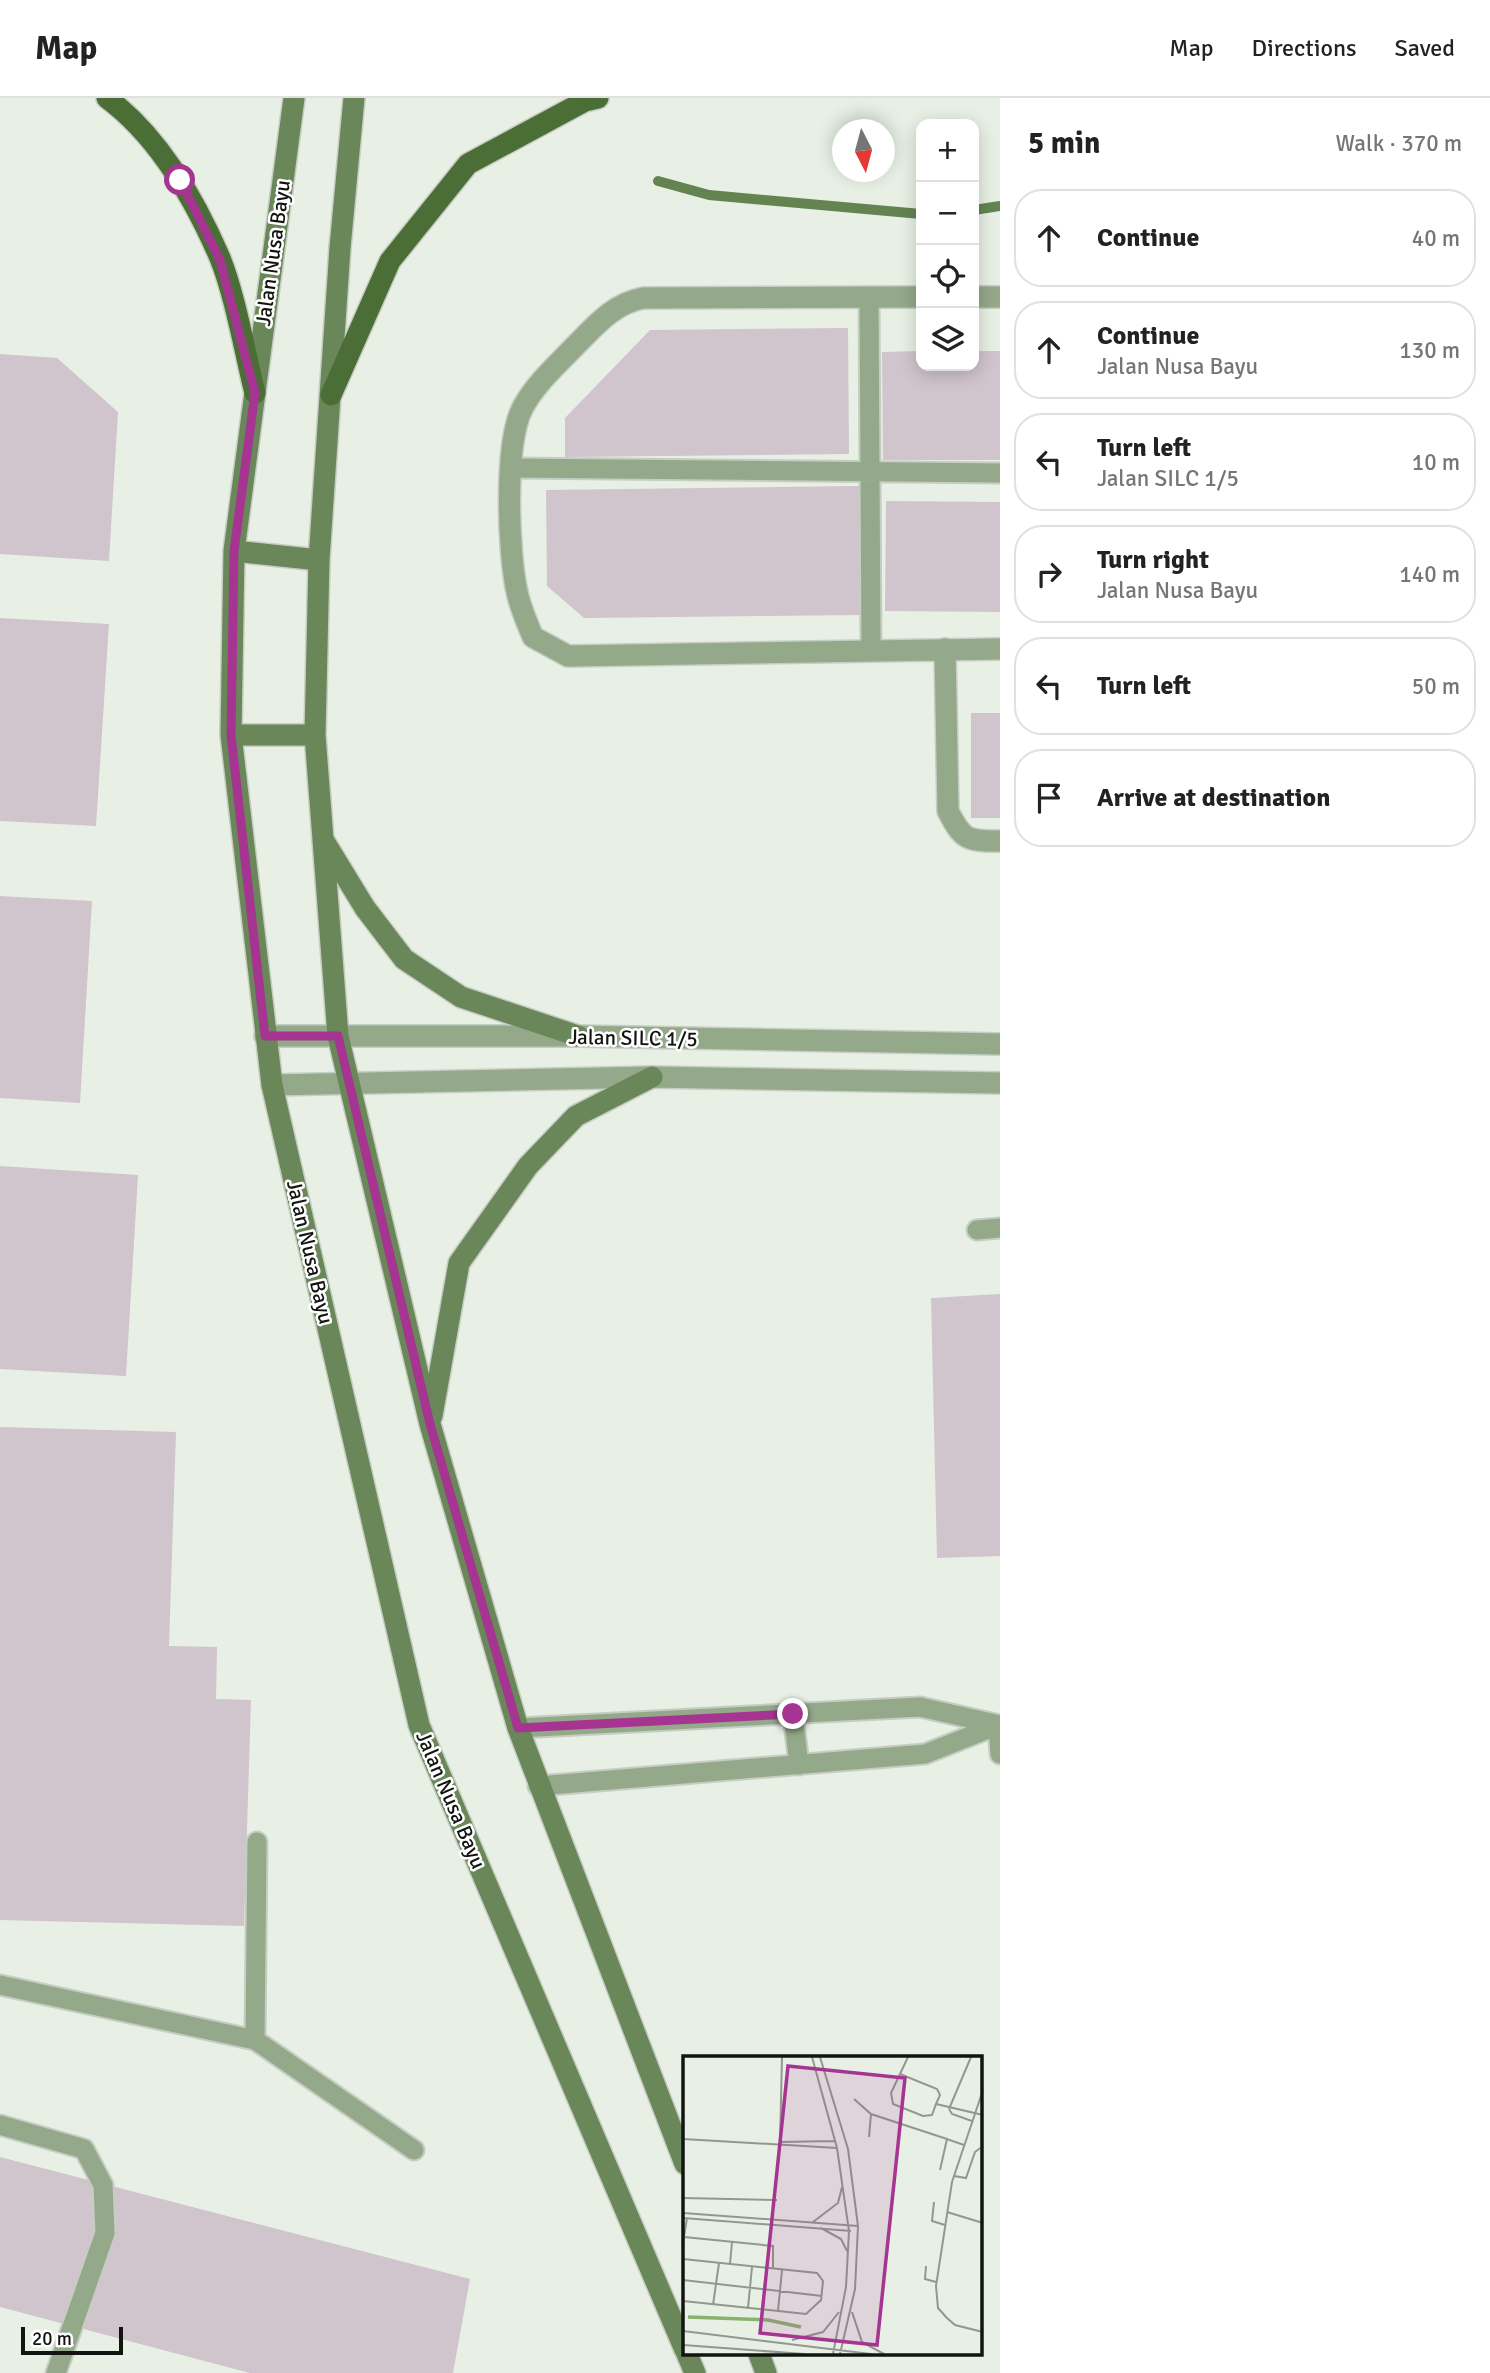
<!DOCTYPE html>
<meta charset="utf-8">
<style>
:root{--surface:#fff;--page:#f2f2f2;--text:#222;--muted:#767676;--line:#e0e0e0}
body{margin:0;font-family:Signika,sans-serif;background:var(--page);color:var(--text)}
.controls{position:absolute;right:21px;top:21px;display:grid;overflow:hidden;border-radius:14px;box-shadow:0 4px 18px #0003}
.controls button{width:63px;height:63px;display:grid;place-items:center;padding:0;border:0;border-bottom:2px solid var(--line);background:var(--surface);color:var(--text);font:35px sans-serif}
.compass{position:absolute;left:832px;top:21px;width:63px;height:63px;border-radius:50%;background:var(--surface);box-shadow:0 4px 18px #0003;rotate:174deg}
.scale{position:absolute;left:21px;bottom:18px;width:102px;box-sizing:border-box;padding-left:7px;border:4px solid #121411;border-top:0;font-size:19px;line-height:24px;white-space:nowrap;color:#121411;-webkit-text-stroke:5px #fff;paint-order:stroke}
.stop{position:absolute;width:21px;height:21px;margin:-16px;border:5px solid #a63592;border-radius:50%;background:#fff}
.stop.end{background:#a63592;border-color:#fff;box-shadow:0 2px 7px #0008}
.list{margin:0;padding:0;list-style:none}
h2{display:flex;justify-content:space-between;align-items:center;height:91px;margin:0;padding:0 28px;font-size:30px}
h2 small{font-size:23px;font-weight:400;color:var(--muted)}
.list li{display:grid;grid-template-columns:46px 1fr auto;gap:21px;align-items:center;box-sizing:border-box;height:98px;margin:0 14px 14px;padding:0 14px;border:2px solid var(--line);border-radius:28px}
.list b{display:block;font-size:26px;white-space:nowrap}
.list p{margin:0;font-size:23px;white-space:nowrap;color:var(--muted)}
.list em{font-size:23px;font-style:normal;color:var(--muted)}
.icon{flex:none;width:38px;height:38px;fill:none;stroke:currentColor;stroke-width:2;stroke-linecap:round;stroke-linejoin:round}
.map{position:relative;flex:none;width:1000px;height:2275px;overflow:hidden}
header{display:flex;align-items:center;gap:42px;box-sizing:border-box;height:98px;padding:0 35px;background:var(--surface);border-bottom:2px solid var(--line)}
header strong{font-size:33px}
nav{display:flex;gap:38px;margin-inline-start:auto;font-size:24px}
main{display:flex}
aside{flex:1;background:var(--surface)}
.map>svg:first-child{display:block}
.lines{fill:none;stroke-linecap:round;stroke-linejoin:round}
.stream{stroke:#638451;stroke-width:10}
.building{fill:#d0c4cd}
.service-casing{stroke:#c6cdc3;stroke-width:23}
.minor-casing{stroke:#c6cdc3;stroke-width:24}
.tertiary-casing{stroke:#c6cdc3;stroke-width:24}
.secondary-casing{stroke:#c6cdc3;stroke-width:24}
.primary-casing{stroke:#c6cdc3;stroke-width:24}
.service{stroke:#94a88a;stroke-width:19}
.minor{stroke:#94a88a;stroke-width:21}
.tertiary{stroke:#94a88a;stroke-width:21}
.secondary{stroke:#698759;stroke-width:21}
.primary{stroke:#4a6e36;stroke-width:21}
.route{stroke:#a63592;stroke-width:9}
.labels{text-anchor:middle;dominant-baseline:central;stroke-width:5;stroke-linejoin:round;paint-order:stroke}
.street-label{font-size:21px;fill:#121411;stroke:#fff}
.inset-river{fill:none;stroke:#86b46d;stroke-width:3.5}
.inset-road{fill:none;stroke:#929890;stroke-width:2}
.view{fill:#a63592;fill-opacity:0.15;stroke:#a63592;stroke-width:3.5}
.inset-edge{fill:none;stroke:#121411;stroke-width:3.5}
</style>
<header>
<strong>Map</strong>
<nav><a>Map</a><a>Directions</a><a>Saved</a></nav>
</header>
<main>
<div class="map">
<svg width="1000" height="2275" viewBox="0 0 1000 2275">
<rect width="100%" height="100%" fill="#e8f0e5"/>
<g class="lines">
<path class="stream" d="M658,83L709,97L921,116
M974,112L1000,108"/>
</g>
<path class="building" d="M848,230L849,356L565,359V320L650,232Z
M921,253V268H974V253H1000V362H883L882,254Z
M0,256L57,260L118,314L109,463L0,456Z
M860,388L862,517L584,520L547,488L546,392Z
M886,403L1000,404V514L885,513Z
M0,520L109,526L96,728L0,723Z
M971,615H1000V720H971Z
M0,798L92,803L80,1005L0,1000Z
M0,1068L138,1077L126,1278L0,1271Z
M1000,1196V1458L937,1460L931,1200Z
M0,1329L176,1334L169,1548L217,1549L216,1601L251,1602L244,1828L0,1822Z
M0,2059L470,2181L453,2275H250L0,2209Z"/>
<g class="lines">
<defs>
<path id="service" d="M869,200L871,552
M512,370L1000,375
M977,1132L1000,1130
M793,1616L799,1667
M998,1627L1000,1656
M518,1630L920,1609L1000,1627
M538,1688L925,1656L998,1627
M0,1887L255,1942L414,2052
M255,1942L257,1744
M0,2027L84,2051L103,2087L105,2135L56,2275"/>
<path id="minor" d="M921,199L643,200C613,206 596,227 575,248C557,267 536,285 523,309C504,344 508,454 517,494C520,509 527,525 533,539L568,558L1000,551
M974,199H1000
M945,551L948,713C963,743 968,743 1000,743"/>
<path id="tertiary" d="M265,938H578L1000,946
M272,987L652,979L1000,985"/>
<path id="secondary" d="M294,0L234,453L231,637L272,987L419,1627L685,2252
M354,0L340,150L319,462L315,637L338,938L430,1326L518,1630L685,2066
M234,453L319,462
M231,637H315
M324,743L365,810L404,861L461,899L578,938
M432,1318L459,1165L528,1068L576,1018L652,979
M687,2256L695,2275
M759,2256L766,2275"/>
<path id="primary" d="M107,0C158,38 195,102 220,160C235,197 245,255 255,295
M331,297L390,163L468,66L585,3L598,0"/>
</defs>
<use href="#service" class="service-casing"/>
<use href="#minor" class="minor-casing"/>
<use href="#tertiary" class="tertiary-casing"/>
<use href="#secondary" class="secondary-casing"/>
<use href="#primary" class="primary-casing"/>
<use href="#service" class="service"/>
<use href="#minor" class="minor"/>
<use href="#tertiary" class="tertiary"/>
<use href="#secondary" class="secondary"/>
<use href="#primary" class="primary"/>
</g>
<g class="lines">
<path class="route" d="M180,82L220,162L255,295L234,453L231,637L265,938H338L430,1326L518,1630L793,1616"/>
</g>
<g class="labels">
<g class="street-label">
<text transform="translate(273 155) rotate(-82)">Jalan Nusa Bayu</text>
<text transform="translate(633 940) rotate(1)">Jalan SILC 1/5</text>
<text transform="translate(310 1154) rotate(77)">Jalan Nusa Bayu</text>
<text transform="translate(451 1702) rotate(67)">Jalan Nusa Bayu</text>
</g>
</g>
<g transform="translate(683 1958)">
<rect width="299" height="299" fill="#e8f0e5"/>
<path class="inset-river" d="M5,261L85,264L118,271"/>
<path class="inset-road" d="M129,1L154,92L166,175L163,231L150,298M137,1L165,93L175,170L172,233L157,298M225,1L208,37L210,48L240,60L249,59L253,48L300,59M217,18L254,33L257,39L253,48M300,34L269,126L253,230L255,252L264,262L272,269L300,276M171,43L188,58L264,83M266,53L288,1M266,53L269,58L289,65M186,81L188,58M0,83L154,92M97,86L99,1M97,86L152,85M257,114L264,83L281,89M271,120L283,122L292,96L300,90M0,142L94,144M251,146L249,165L262,169M264,156L300,167M0,157L175,170M0,162L168,175M130,166L155,147L159,131M138,172L158,183L164,195M1,181L90,190V213M0,187L4,162M0,203L134,217L140,225L138,244L123,258L0,245M47,208L49,186M243,210L242,223L253,226M0,224L139,240M30,249L36,207M65,252L69,211M95,255L99,214M169,256L179,286L201,298M0,275L188,298M109,284L140,276L156,256M0,289L121,298"/>
<path class="view" d="M105,10L222,22L194,289L77,277Z"/>
<rect width="299" height="299" class="inset-edge"/>
</g>
</svg>
<div class="controls">
<button>+</button>
<button>−</button>
<button><svg class="icon" aria-label="locate" viewBox="0 0 24 24"><circle cx="12" cy="12" r="6"/><path d="M12 2v4M12 18v4M2 12h4M18 12h4"/></svg></button>
<button><svg class="icon" aria-label="layers" viewBox="0 0 24 24"><path d="M12 4l9 5-9 5-9-5zM3 14l9 5 9-5"/></svg></button>
</div>
<svg class="compass" viewBox="-18 -18 36 36"><path d="M0-13l5 13h-10z" fill="#e53935"/><path d="M0 13l5-13h-10z" fill="#767676"/></svg>
<div class="scale">20 m</div>
<div class="stop" style="left:180px;top:82px"></div>
<div class="stop end" style="left:793px;top:1616px"></div>
</div>
<aside>
<h2>5 min<small>Walk · 370 m</small></h2>
<ul class="list">
<li><svg class="icon" aria-label="ahead" viewBox="0 0 24 24"><path d="M12 20V5M6 11l6-6 6 6"/></svg><div><b>Continue</b></div><em>40 m</em></li>
<li><svg class="icon" aria-label="ahead" viewBox="0 0 24 24"><path d="M12 20V5M6 11l6-6 6 6"/></svg><div><b>Continue</b><p>Jalan Nusa Bayu</p></div><em>130 m</em></li>
<li><svg class="icon" aria-label="left" viewBox="0 0 24 24"><path d="M17 20v-9H6M10 6l-5 5 5 5"/></svg><div><b>Turn left</b><p>Jalan SILC 1/5</p></div><em>10 m</em></li>
<li><svg class="icon" aria-label="right" viewBox="0 0 24 24"><path d="M7 20v-9h11M14 6l5 5-5 5"/></svg><div><b>Turn right</b><p>Jalan Nusa Bayu</p></div><em>140 m</em></li>
<li><svg class="icon" aria-label="left" viewBox="0 0 24 24"><path d="M17 20v-9H6M10 6l-5 5 5 5"/></svg><div><b>Turn left</b></div><em>50 m</em></li>
<li><svg class="icon" aria-label="arrive" viewBox="0 0 24 24"><path d="M6 21V4h12l-3 4 3 4H6"/></svg><div><b>Arrive at destination</b></div></li>
</ul>
</aside>
</main>
